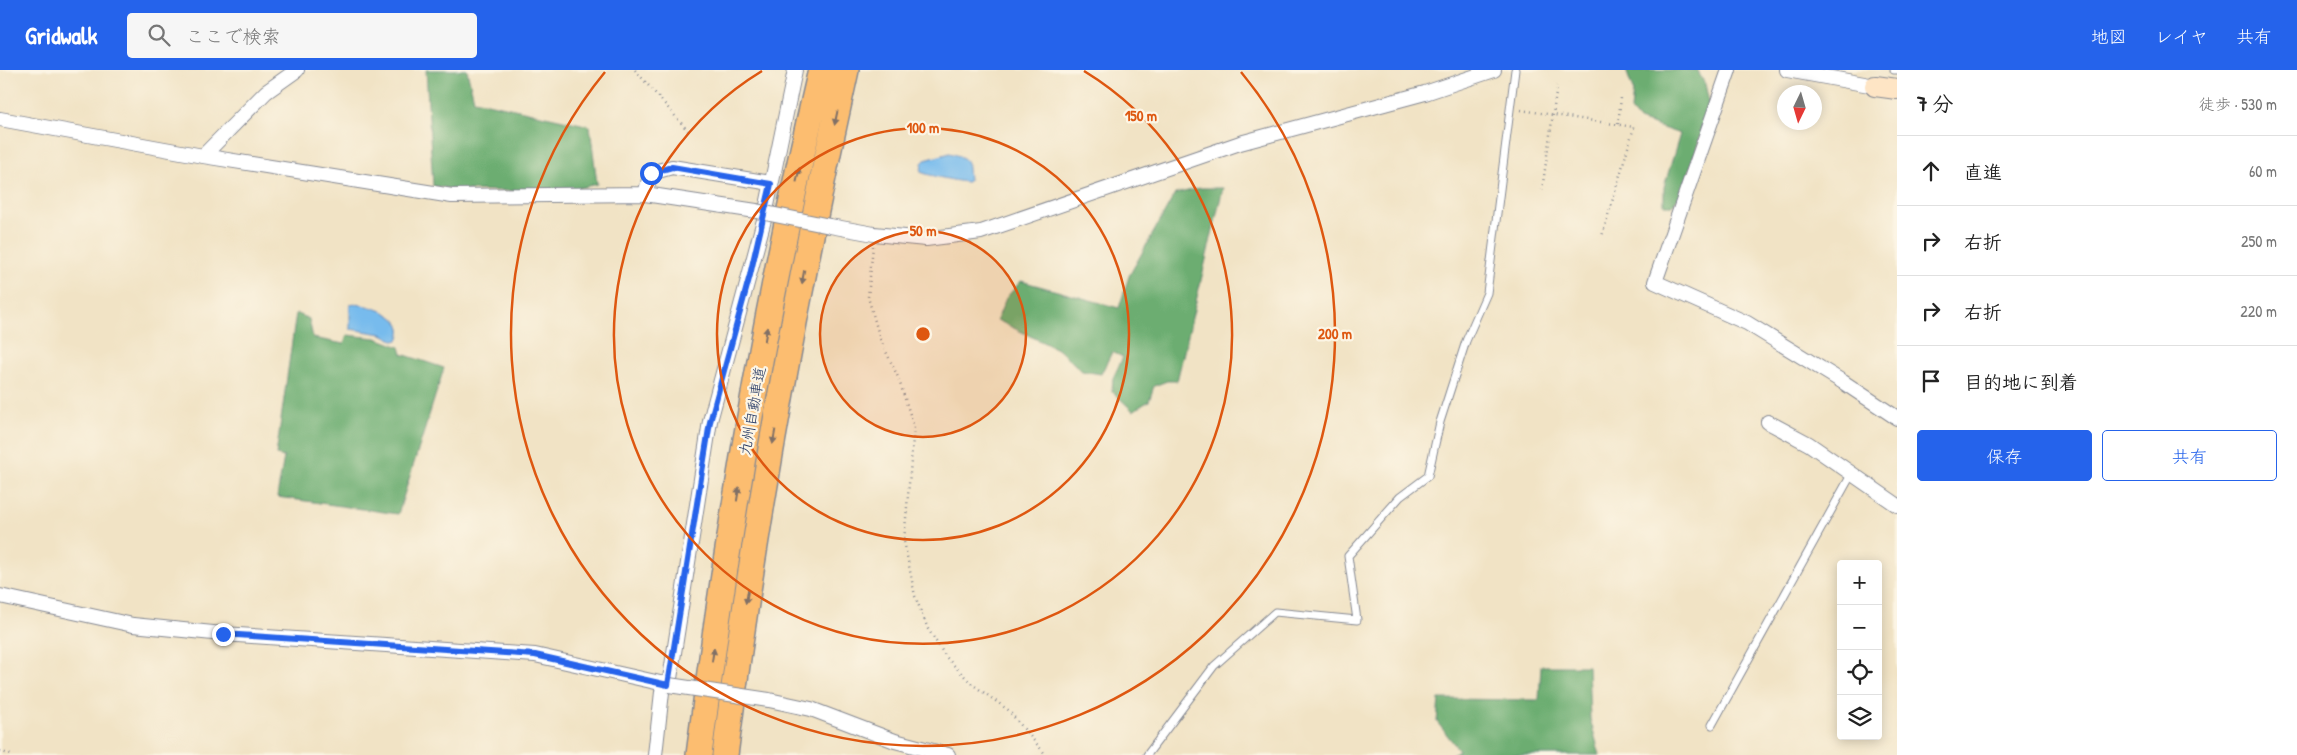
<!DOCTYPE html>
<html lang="ja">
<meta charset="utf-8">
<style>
:root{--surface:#fff;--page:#f6f6f6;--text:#222;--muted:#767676;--line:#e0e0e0;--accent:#2563eb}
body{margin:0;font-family:"Patrick Hand","Klee One",sans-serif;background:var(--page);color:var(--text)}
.controls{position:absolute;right:15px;bottom:15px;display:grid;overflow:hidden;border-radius:5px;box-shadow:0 2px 12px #0003}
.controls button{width:45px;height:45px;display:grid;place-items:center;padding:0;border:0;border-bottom:1px solid var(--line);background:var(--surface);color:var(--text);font:25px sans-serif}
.compass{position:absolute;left:1777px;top:15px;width:45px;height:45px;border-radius:50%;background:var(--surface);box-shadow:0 2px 12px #0003;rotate:185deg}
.stop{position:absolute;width:15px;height:15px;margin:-11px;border:4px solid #2563eb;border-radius:50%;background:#fff}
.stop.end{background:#2563eb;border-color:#fff;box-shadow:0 1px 5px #0008}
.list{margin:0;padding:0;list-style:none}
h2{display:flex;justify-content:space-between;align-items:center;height:65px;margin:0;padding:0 20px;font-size:21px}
h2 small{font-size:16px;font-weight:400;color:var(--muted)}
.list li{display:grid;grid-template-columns:32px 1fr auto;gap:15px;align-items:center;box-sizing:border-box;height:70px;padding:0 20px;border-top:1px solid var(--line)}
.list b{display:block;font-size:19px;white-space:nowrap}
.list em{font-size:16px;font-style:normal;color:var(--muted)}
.actions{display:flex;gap:10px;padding:15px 20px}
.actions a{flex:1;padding:11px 0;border:1px solid var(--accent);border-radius:5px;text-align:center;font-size:18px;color:var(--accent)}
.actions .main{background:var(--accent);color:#fff}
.icon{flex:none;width:28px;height:28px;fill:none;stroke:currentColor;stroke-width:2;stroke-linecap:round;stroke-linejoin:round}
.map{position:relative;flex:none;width:1897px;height:685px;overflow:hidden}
header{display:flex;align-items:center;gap:30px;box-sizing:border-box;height:70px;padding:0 25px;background:var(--accent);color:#fff}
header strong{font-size:24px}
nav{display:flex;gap:28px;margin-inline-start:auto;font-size:18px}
.search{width:350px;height:45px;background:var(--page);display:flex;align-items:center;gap:12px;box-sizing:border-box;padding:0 18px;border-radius:5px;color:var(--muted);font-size:19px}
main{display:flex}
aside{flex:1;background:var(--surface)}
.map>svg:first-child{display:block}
.forest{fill:#6cad71;stroke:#446e68}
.water{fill:#77bbed;stroke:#4975a6}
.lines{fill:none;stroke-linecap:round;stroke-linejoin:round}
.lane-casing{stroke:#868992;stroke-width:9}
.street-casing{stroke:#868992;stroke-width:16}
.secondary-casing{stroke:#868992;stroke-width:22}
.highway-casing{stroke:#868992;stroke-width:28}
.path{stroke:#868992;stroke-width:2.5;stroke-dasharray:1 4;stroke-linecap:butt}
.lane{stroke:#fff;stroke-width:7}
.street{stroke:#fff;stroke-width:14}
.secondary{stroke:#fee5c5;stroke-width:20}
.highway{stroke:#fcbd6f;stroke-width:25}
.street-bridge-casing{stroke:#868992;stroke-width:16;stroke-linecap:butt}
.street-bridge{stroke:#fff;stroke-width:14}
.oneway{fill:#806f66}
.route{stroke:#2563eb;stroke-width:6}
.ring{fill:none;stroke:#de5710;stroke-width:2.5}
.labels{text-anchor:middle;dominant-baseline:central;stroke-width:4.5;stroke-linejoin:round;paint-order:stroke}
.street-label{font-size:15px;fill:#1b2f5e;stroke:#fcf5e5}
.centre{fill:#de5710;stroke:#fcf5e5;stroke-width:2.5}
.ring-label{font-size:15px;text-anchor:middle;font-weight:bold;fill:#de5710;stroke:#fcf5e5;stroke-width:4.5;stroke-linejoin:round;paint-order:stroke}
</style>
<header>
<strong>Gridwalk</strong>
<div class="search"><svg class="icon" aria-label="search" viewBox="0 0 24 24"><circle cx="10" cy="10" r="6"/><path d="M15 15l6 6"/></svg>ここで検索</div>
<nav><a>地図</a><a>レイヤ</a><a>共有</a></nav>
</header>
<main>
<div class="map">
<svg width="1897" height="685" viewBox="0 0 1897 685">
<rect width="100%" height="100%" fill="#fcf5e5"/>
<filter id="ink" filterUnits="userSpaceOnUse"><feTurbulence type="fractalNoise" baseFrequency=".02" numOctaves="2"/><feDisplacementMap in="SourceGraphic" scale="10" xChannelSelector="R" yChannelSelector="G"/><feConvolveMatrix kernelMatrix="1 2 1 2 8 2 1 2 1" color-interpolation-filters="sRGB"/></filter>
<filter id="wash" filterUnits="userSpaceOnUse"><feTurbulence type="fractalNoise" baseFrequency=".0096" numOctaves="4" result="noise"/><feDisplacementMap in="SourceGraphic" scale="20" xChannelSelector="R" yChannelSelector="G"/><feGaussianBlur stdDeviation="1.12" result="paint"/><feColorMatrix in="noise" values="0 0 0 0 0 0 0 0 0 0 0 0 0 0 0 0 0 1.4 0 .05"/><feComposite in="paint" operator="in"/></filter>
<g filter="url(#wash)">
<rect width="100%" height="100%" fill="#f1e3c5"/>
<path class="forest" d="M426,0H467L474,30L590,56L597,114L562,122L460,120L433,116Z
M1626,0H1697L1705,14L1710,37L1682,123L1673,135H1664V117L1680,64L1639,50L1631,40L1633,20Z
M1200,118H1223L1177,311H1167L1154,316L1149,331L1133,341L1112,321L1113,308L1123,287L1112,282L1101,304L1082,301L1059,280L997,250L1006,228L1021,211L1119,238L1129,206L1175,124Z
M296,243L309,249L313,268L344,274L347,265L376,268L400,277L402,284L444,298L398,444L277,427L284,387L276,385Z
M1541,596H1588L1590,649L1600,685H1450L1459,680L1437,652L1439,629L1539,630Z"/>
<path class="water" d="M950,83C970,89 967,90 969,110L967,112C960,112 926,105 921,102L922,93L925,90Z
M355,234C372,236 410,246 398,270L395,271L382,264L350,259V235Z"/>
</g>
<g filter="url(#ink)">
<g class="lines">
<defs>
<path id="lane" d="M1894,0H1897
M1712,655L1851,405
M1147,685L1214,596L1275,542L1357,550L1348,486L1400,427L1428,406L1440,352L1466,271L1487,223L1515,0"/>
<path id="street" d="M1729,0L1655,212L1747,253L1843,312L1897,348
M1787,0L1875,16
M0,49L203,86L452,126L645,124L756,141
M203,86L266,22L297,0
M645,124L651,103L672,97L771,113
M830,156L874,164L926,169L981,162L1240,73L1425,23L1494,0
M1768,352L1809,374L1897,435
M0,526L133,555L223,564L535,585L669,615L710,351L764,150L795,0
M769,630L811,639L895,671L948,685
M655,685L663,613"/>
<path id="secondary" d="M1875,16L1897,19"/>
<path id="highway" d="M699,685C728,455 768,225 821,0
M725,685C754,455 796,226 846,0"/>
</defs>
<use href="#lane" class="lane-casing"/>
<use href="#street" class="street-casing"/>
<use href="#secondary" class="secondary-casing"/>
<use href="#highway" class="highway-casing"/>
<path class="path" d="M635,0L689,62
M1521,40L1634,57L1602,166
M1618,54L1621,28
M1542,120L1557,16
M873,176L868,227L880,269L898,307L914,357L904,471L915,526L928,559L946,587L972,614L1008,640L1046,685
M0,681L11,685"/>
<use href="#lane" class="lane"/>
<use href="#street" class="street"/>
<use href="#secondary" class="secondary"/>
<use href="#highway" class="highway"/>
<defs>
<path id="street-bridge" d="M756,141L830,156
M669,615L769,630"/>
</defs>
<use href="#street-bridge" class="street-bridge-casing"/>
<use href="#street-bridge" class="street-bridge"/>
</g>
<defs><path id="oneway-solid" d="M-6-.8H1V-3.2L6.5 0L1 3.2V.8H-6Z" transform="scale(1.25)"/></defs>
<g class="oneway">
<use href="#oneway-solid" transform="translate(836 48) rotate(102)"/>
<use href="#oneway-solid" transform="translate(798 105) rotate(-78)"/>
<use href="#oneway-solid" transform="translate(803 207) rotate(100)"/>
<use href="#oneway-solid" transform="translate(766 264) rotate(-80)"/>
<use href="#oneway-solid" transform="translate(774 367) rotate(100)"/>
<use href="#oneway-solid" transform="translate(738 424) rotate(-81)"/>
<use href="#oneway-solid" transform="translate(747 527) rotate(99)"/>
<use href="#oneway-solid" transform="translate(713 585) rotate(-81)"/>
</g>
</g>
<g class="lines" filter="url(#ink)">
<path class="route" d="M223,564L535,585L668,615L710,352L750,205L771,114L672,97L651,103"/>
</g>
<circle cx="923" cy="264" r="103" fill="#de5710" fill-opacity=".12"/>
<g class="ring">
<circle cx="923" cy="264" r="103"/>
<circle cx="923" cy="264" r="206"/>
<path d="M1084 1A309 309 0 1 1 762 1"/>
<path d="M1241 2A412 412 0 1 1 605 2"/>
</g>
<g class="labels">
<g class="street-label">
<text transform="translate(752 341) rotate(-80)">九州自動車道</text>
</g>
</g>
<circle cx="923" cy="264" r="8" class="centre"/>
<g class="ring-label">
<text x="1141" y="51">150 m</text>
<text x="923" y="63">100 m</text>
<text x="923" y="166">50 m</text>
<text x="1335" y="269">200 m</text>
</g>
</svg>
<div class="controls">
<button>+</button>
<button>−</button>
<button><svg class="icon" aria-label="locate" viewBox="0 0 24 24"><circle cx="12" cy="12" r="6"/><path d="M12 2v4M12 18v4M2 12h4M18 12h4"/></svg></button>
<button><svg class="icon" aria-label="layers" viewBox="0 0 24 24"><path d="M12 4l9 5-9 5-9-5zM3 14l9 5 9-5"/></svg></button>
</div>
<svg class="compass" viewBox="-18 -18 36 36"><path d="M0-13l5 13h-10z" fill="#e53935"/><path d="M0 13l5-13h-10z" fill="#767676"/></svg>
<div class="stop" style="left:651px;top:103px"></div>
<div class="stop end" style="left:223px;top:564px"></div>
</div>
<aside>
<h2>7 分<small>徒歩 · 530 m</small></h2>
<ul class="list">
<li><svg class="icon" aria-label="ahead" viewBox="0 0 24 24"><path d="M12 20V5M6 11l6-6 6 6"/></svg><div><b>直進</b></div><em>60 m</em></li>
<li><svg class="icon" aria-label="right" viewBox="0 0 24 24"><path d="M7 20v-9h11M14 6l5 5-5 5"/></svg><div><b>右折</b></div><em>250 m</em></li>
<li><svg class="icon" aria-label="right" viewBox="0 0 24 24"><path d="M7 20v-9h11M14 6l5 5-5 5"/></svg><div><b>右折</b></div><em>220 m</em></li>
<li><svg class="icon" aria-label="arrive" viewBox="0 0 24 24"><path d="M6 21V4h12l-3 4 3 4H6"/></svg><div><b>目的地に到着</b></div></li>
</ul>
<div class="actions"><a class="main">保存</a><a>共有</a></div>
</aside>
</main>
